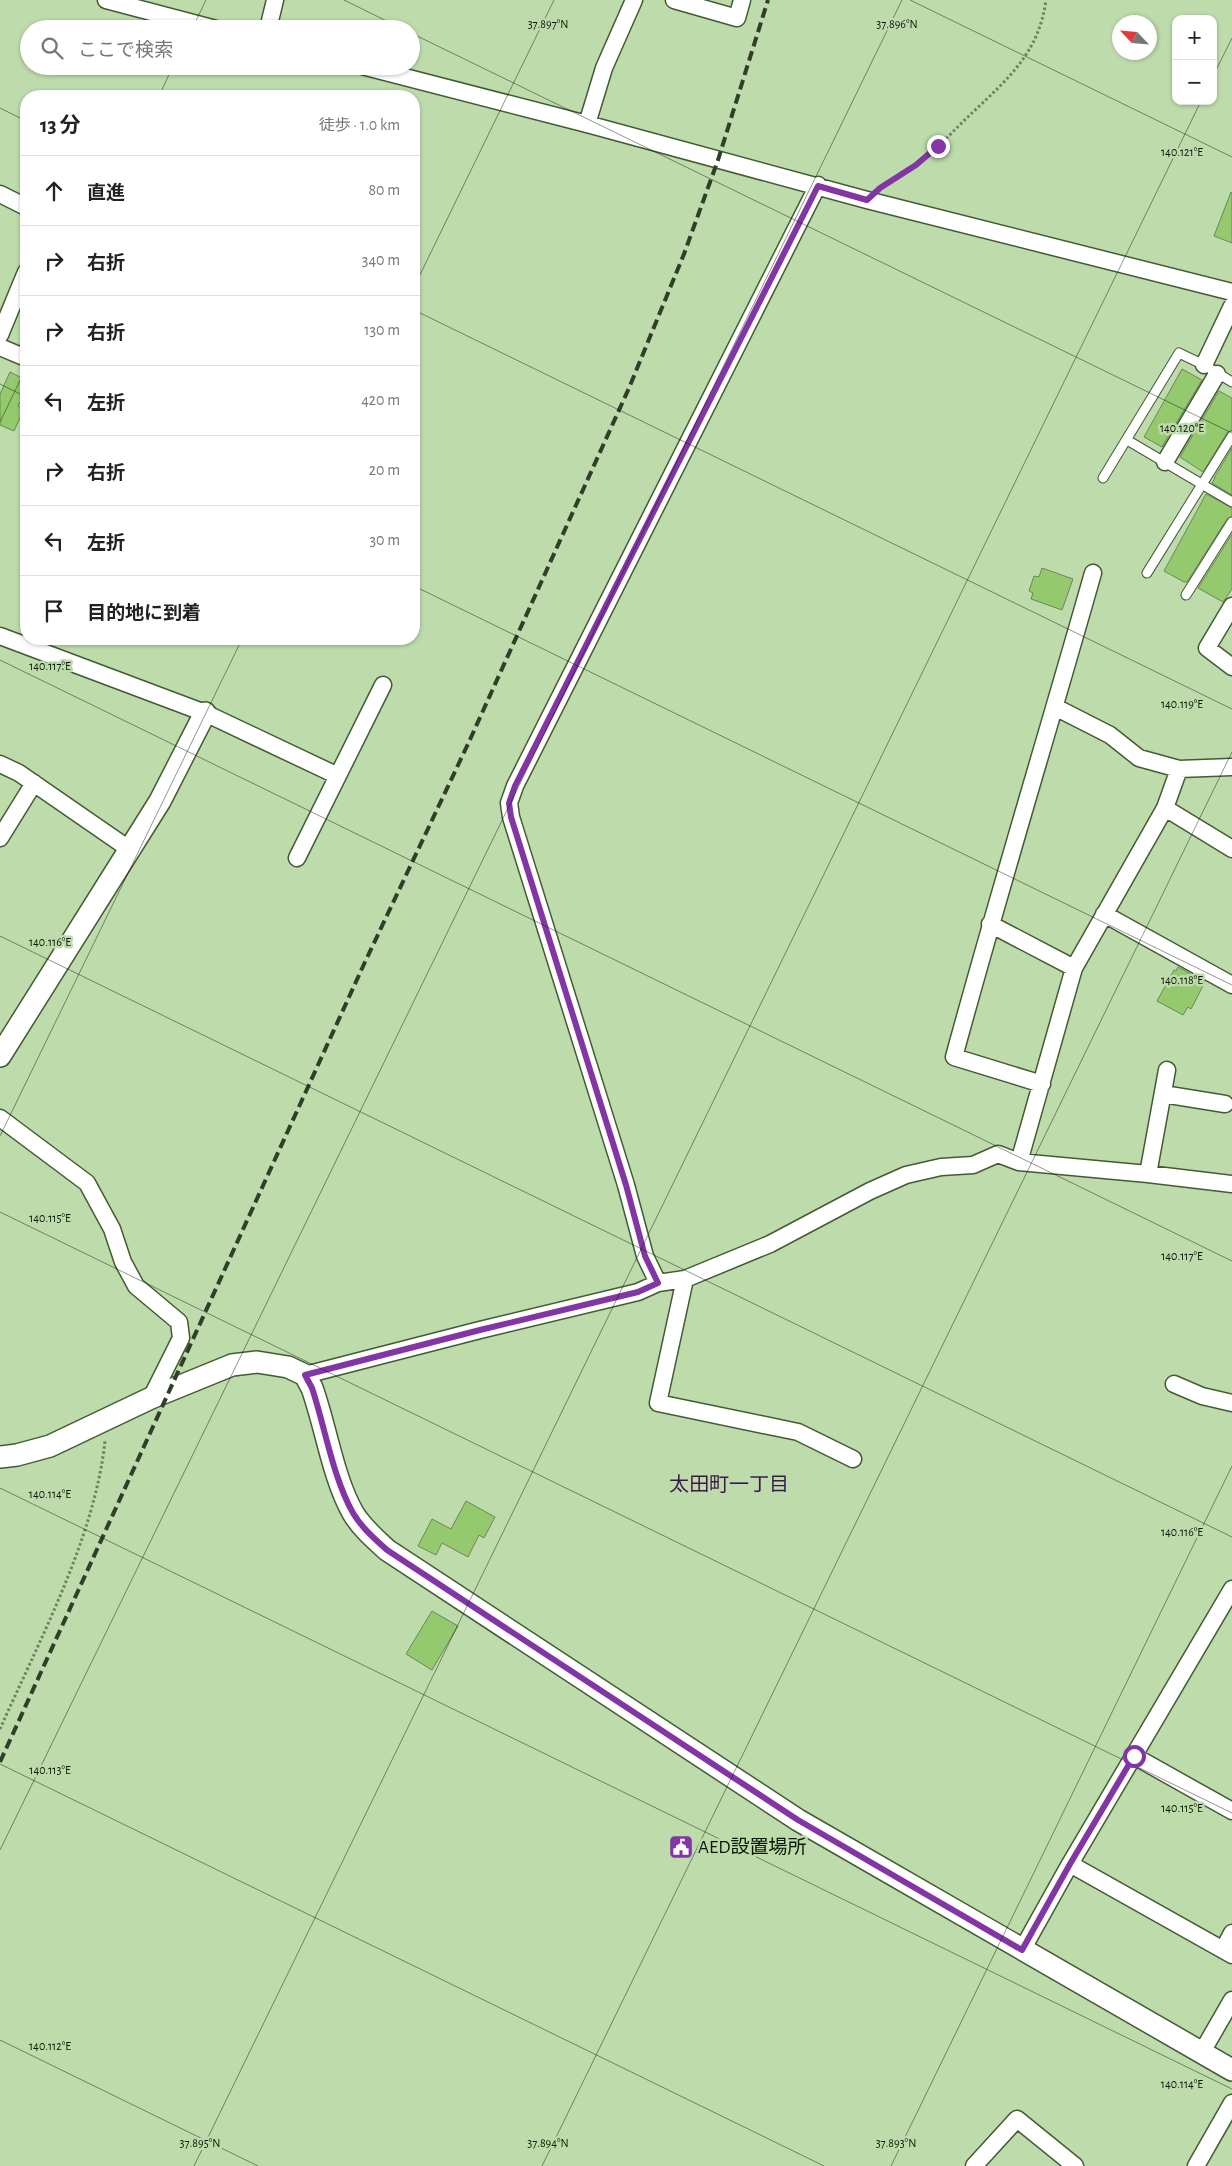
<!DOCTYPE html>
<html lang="ja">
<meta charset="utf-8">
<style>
:root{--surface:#fff;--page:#f2f2f2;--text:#222;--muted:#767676;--line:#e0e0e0}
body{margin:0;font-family:"Alegreya Sans","Noto Sans JP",sans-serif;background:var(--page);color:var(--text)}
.controls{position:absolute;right:15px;top:15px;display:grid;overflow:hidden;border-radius:10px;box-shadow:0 1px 4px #0004}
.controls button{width:45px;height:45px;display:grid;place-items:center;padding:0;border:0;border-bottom:1px solid var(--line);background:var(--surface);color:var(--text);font:25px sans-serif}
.compass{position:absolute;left:1112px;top:15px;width:45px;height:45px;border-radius:50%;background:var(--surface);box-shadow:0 1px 4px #0004;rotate:296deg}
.stop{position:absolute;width:15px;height:15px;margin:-11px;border:4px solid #8335a5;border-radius:50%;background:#fff}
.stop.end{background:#8335a5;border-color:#fff;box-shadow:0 1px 5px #0008}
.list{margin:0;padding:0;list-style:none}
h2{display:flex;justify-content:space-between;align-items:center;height:65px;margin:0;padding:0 20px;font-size:21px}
h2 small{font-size:16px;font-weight:400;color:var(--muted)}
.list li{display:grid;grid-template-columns:32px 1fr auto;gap:15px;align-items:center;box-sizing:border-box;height:70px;padding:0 20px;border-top:1px solid var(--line)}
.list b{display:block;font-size:19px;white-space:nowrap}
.list em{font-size:16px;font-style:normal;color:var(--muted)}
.icon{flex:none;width:28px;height:28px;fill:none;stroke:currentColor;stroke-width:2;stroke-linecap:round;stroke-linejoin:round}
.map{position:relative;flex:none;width:1232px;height:2166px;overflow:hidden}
.search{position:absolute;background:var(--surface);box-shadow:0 1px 4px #0004;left:20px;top:20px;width:400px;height:55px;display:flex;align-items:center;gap:12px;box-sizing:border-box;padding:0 18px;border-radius:28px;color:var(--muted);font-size:19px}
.panel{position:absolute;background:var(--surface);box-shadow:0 1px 4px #0004;left:20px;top:90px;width:400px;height:555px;border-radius:20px}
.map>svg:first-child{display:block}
.building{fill:#94ca6d;stroke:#6c865b}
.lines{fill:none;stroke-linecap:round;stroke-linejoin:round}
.service-casing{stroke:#435b32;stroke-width:11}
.minor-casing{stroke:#435b32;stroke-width:19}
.tertiary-casing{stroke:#435b32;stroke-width:24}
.path{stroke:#6e8261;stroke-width:3;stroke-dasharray:2.5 2.5;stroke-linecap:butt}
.service{stroke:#fff;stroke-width:9}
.minor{stroke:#fff;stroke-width:16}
.tertiary{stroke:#fff;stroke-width:21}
.rail{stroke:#313f28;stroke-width:4;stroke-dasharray:10 5;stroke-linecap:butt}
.route{stroke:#8335a5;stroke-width:6}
.ticks{fill:none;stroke:#0c1606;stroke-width:1;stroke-opacity:0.45}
.labels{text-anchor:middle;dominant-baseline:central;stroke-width:5;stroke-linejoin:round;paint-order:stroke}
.poi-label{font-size:19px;fill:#0c1606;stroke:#bedbac;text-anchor:start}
.neighbourhood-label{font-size:20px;fill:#3b164c;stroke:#bedbac}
.ticks-label{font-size:12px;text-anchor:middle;fill:#0c1606;stroke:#bedbac;stroke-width:5;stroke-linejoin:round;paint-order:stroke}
</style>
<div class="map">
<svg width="1232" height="2166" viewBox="0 0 1232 2166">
<rect width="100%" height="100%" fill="#bedbac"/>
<path class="building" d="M1231,192L1232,193V243L1214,236Z
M1182,369L1202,380L1162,447L1144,437Z
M10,372L26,380V390L18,406L24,409L14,431L0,425V394Z
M1219,391L1232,398V430L1227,433L1203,472L1180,457Z
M1232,448V495L1212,483L1215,478H1214Z
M1206,494L1232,508V516L1227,519L1187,582H1184L1164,571Z
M1232,534V589L1223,602L1198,588Z
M1042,568L1073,579L1062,610L1031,599L1033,593L1029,591L1034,576L1039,577Z
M1178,967L1205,982L1191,1009L1188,1007L1183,1015L1157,1001L1174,970L1176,971Z
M466,1501L495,1517L484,1538L479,1535L468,1557L442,1543L436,1555L418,1546L432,1519L451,1529Z
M432,1611L458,1626L432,1670L406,1654Z"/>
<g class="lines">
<defs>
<path id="service" d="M1127,440L1232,502
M1103,478L1179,353L1204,365L1232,382
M1147,573L1232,436
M1186,595L1232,522"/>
<path id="minor" d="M106,0L216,29
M674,0L737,18L742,0
M268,29L275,0
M362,66L587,124L867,200L1232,292
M587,124L604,68L634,0
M0,194L26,207
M0,335L26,272
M0,347L26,358
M1204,365L1232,306
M1165,462L1217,374
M1232,606L1207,648L1232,667
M0,636L205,713L336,775
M1055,707L1110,735L1139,758L1179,769
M0,764L19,773L129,849
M1165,808L1232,849
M0,838L34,783
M297,858L383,685
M1104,914L1232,985
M990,924L1074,968
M1042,1084L954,1057C998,895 1047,735 1093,573
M1163,1094L1225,1104
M0,1118L87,1183L112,1229L123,1262L136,1286L179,1322L181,1338L151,1398
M1019,1162L1074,968L1165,808L1179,769L1232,767
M1148,1174L1167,1070
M685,1279L658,1403L798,1432L853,1459
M658,1283L645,1256L626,1185L511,817L509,803L515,786L818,185
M305,1375L480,1330L638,1292L658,1283L685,1279L770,1244L870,1191L906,1175L941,1167L973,1165L998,1154L1019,1162L1148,1174L1232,1184
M1174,1384L1202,1396L1232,1403
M1134,1756L1232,1811
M1070,1864L1232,1955
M1022,1950L1070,1864L1232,1589
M1223,1950L1232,1933
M1202,2052L1232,2000
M974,2166L1017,2119L1075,2166
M1196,2166L1232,2103"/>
<path id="tertiary" d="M0,1056L160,801L205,713
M0,1457L17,1455L50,1446L151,1398L232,1365L257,1362L288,1367L305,1375L312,1388C326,1427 333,1478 353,1513C362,1528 375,1539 387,1550L798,1820L1232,2070"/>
</defs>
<use href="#service" class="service-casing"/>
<use href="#minor" class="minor-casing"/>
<use href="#tertiary" class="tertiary-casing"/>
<path class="path" d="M882,186C894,178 907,172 918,164C938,148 955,129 973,112C1009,78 1039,52 1046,0
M0,1729C39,1641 95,1537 105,1441"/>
<use href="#service" class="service"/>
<use href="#minor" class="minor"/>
<use href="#tertiary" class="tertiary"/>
<path class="rail" d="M0,1762L365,962L468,744L629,388L684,254L718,160L768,0"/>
</g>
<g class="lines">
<path class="route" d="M938,146L916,165L880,188L867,200L818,186L515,786L509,803L511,817L626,1185L645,1256L658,1283L638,1292L480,1330L305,1375L312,1388C325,1427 333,1478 353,1513C362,1528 375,1539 387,1550L798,1820L1022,1950L1070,1864L1134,1756"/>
</g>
<path class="ticks" d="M344,0L403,29M910,0L1232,157M192,29L206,0M411,33L1232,433M1213,76L1232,38M159,96L173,66M0,108L26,121M414,287L554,0M414,310L1232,709M0,384L26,397M0,422L26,368M414,586L1232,985M0,660L1232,1261M0,936L1232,1537M0,1136L242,639M0,1212L1232,1813M0,1488L1232,2089M0,1764L824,2166M0,1850L902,0M0,2040L258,2166M194,2166L1201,101M542,2166L1232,752M891,2166L1232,1466"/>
<defs>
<symbol id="civic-square" viewBox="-11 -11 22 22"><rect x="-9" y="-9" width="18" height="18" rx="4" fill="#8335a5" stroke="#bedbac"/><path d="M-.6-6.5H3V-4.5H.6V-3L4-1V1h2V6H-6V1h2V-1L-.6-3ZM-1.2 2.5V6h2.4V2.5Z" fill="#fff"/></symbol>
</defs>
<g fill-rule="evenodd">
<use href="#civic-square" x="667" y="1833" width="28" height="28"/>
</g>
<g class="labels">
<g class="poi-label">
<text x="698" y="1847">AED設置場所</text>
</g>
<g class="neighbourhood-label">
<text x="729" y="1485">太田町一丁目</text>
</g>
</g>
<g class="ticks-label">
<text x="548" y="28">37.897°N</text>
<text x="897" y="28">37.896°N</text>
<text x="1182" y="156">140.121°E</text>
<text x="1182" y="432">140.120°E</text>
<text x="50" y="670">140.117°E</text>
<text x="1182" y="708">140.119°E</text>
<text x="50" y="946">140.116°E</text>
<text x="1182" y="984">140.118°E</text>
<text x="50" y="1222">140.115°E</text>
<text x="1182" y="1260">140.117°E</text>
<text x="50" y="1498">140.114°E</text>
<text x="1182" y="1536">140.116°E</text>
<text x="50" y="1774">140.113°E</text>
<text x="1182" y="1812">140.115°E</text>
<text x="50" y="2050">140.112°E</text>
<text x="1182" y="2088">140.114°E</text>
<text x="200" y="2147">37.895°N</text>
<text x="548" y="2147">37.894°N</text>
<text x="896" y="2147">37.893°N</text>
</g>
</svg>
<div class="controls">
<button>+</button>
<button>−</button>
</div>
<svg class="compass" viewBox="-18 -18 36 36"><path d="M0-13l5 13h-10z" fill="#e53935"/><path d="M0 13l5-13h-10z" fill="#767676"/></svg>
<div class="stop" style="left:1134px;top:1756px"></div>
<div class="stop end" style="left:938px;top:146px"></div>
<div class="search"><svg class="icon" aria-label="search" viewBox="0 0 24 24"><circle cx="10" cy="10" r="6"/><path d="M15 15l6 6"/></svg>ここで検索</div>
<section class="panel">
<h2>13 分<small>徒歩 · 1.0 km</small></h2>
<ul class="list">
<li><svg class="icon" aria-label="ahead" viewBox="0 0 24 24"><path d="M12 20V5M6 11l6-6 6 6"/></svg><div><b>直進</b></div><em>80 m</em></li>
<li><svg class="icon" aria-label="right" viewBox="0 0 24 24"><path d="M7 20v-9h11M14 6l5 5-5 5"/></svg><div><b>右折</b></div><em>340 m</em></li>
<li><svg class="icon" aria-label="right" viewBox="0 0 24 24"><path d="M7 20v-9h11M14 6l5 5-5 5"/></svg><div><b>右折</b></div><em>130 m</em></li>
<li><svg class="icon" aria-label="left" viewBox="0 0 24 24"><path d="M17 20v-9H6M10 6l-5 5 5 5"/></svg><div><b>左折</b></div><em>420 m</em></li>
<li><svg class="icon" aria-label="right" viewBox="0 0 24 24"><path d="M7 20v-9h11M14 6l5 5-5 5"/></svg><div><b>右折</b></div><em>20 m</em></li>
<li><svg class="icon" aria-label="left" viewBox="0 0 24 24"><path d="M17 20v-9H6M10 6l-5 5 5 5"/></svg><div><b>左折</b></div><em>30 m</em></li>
<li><svg class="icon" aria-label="arrive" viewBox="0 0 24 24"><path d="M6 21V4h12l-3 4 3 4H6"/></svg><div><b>目的地に到着</b></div></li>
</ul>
</section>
</div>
